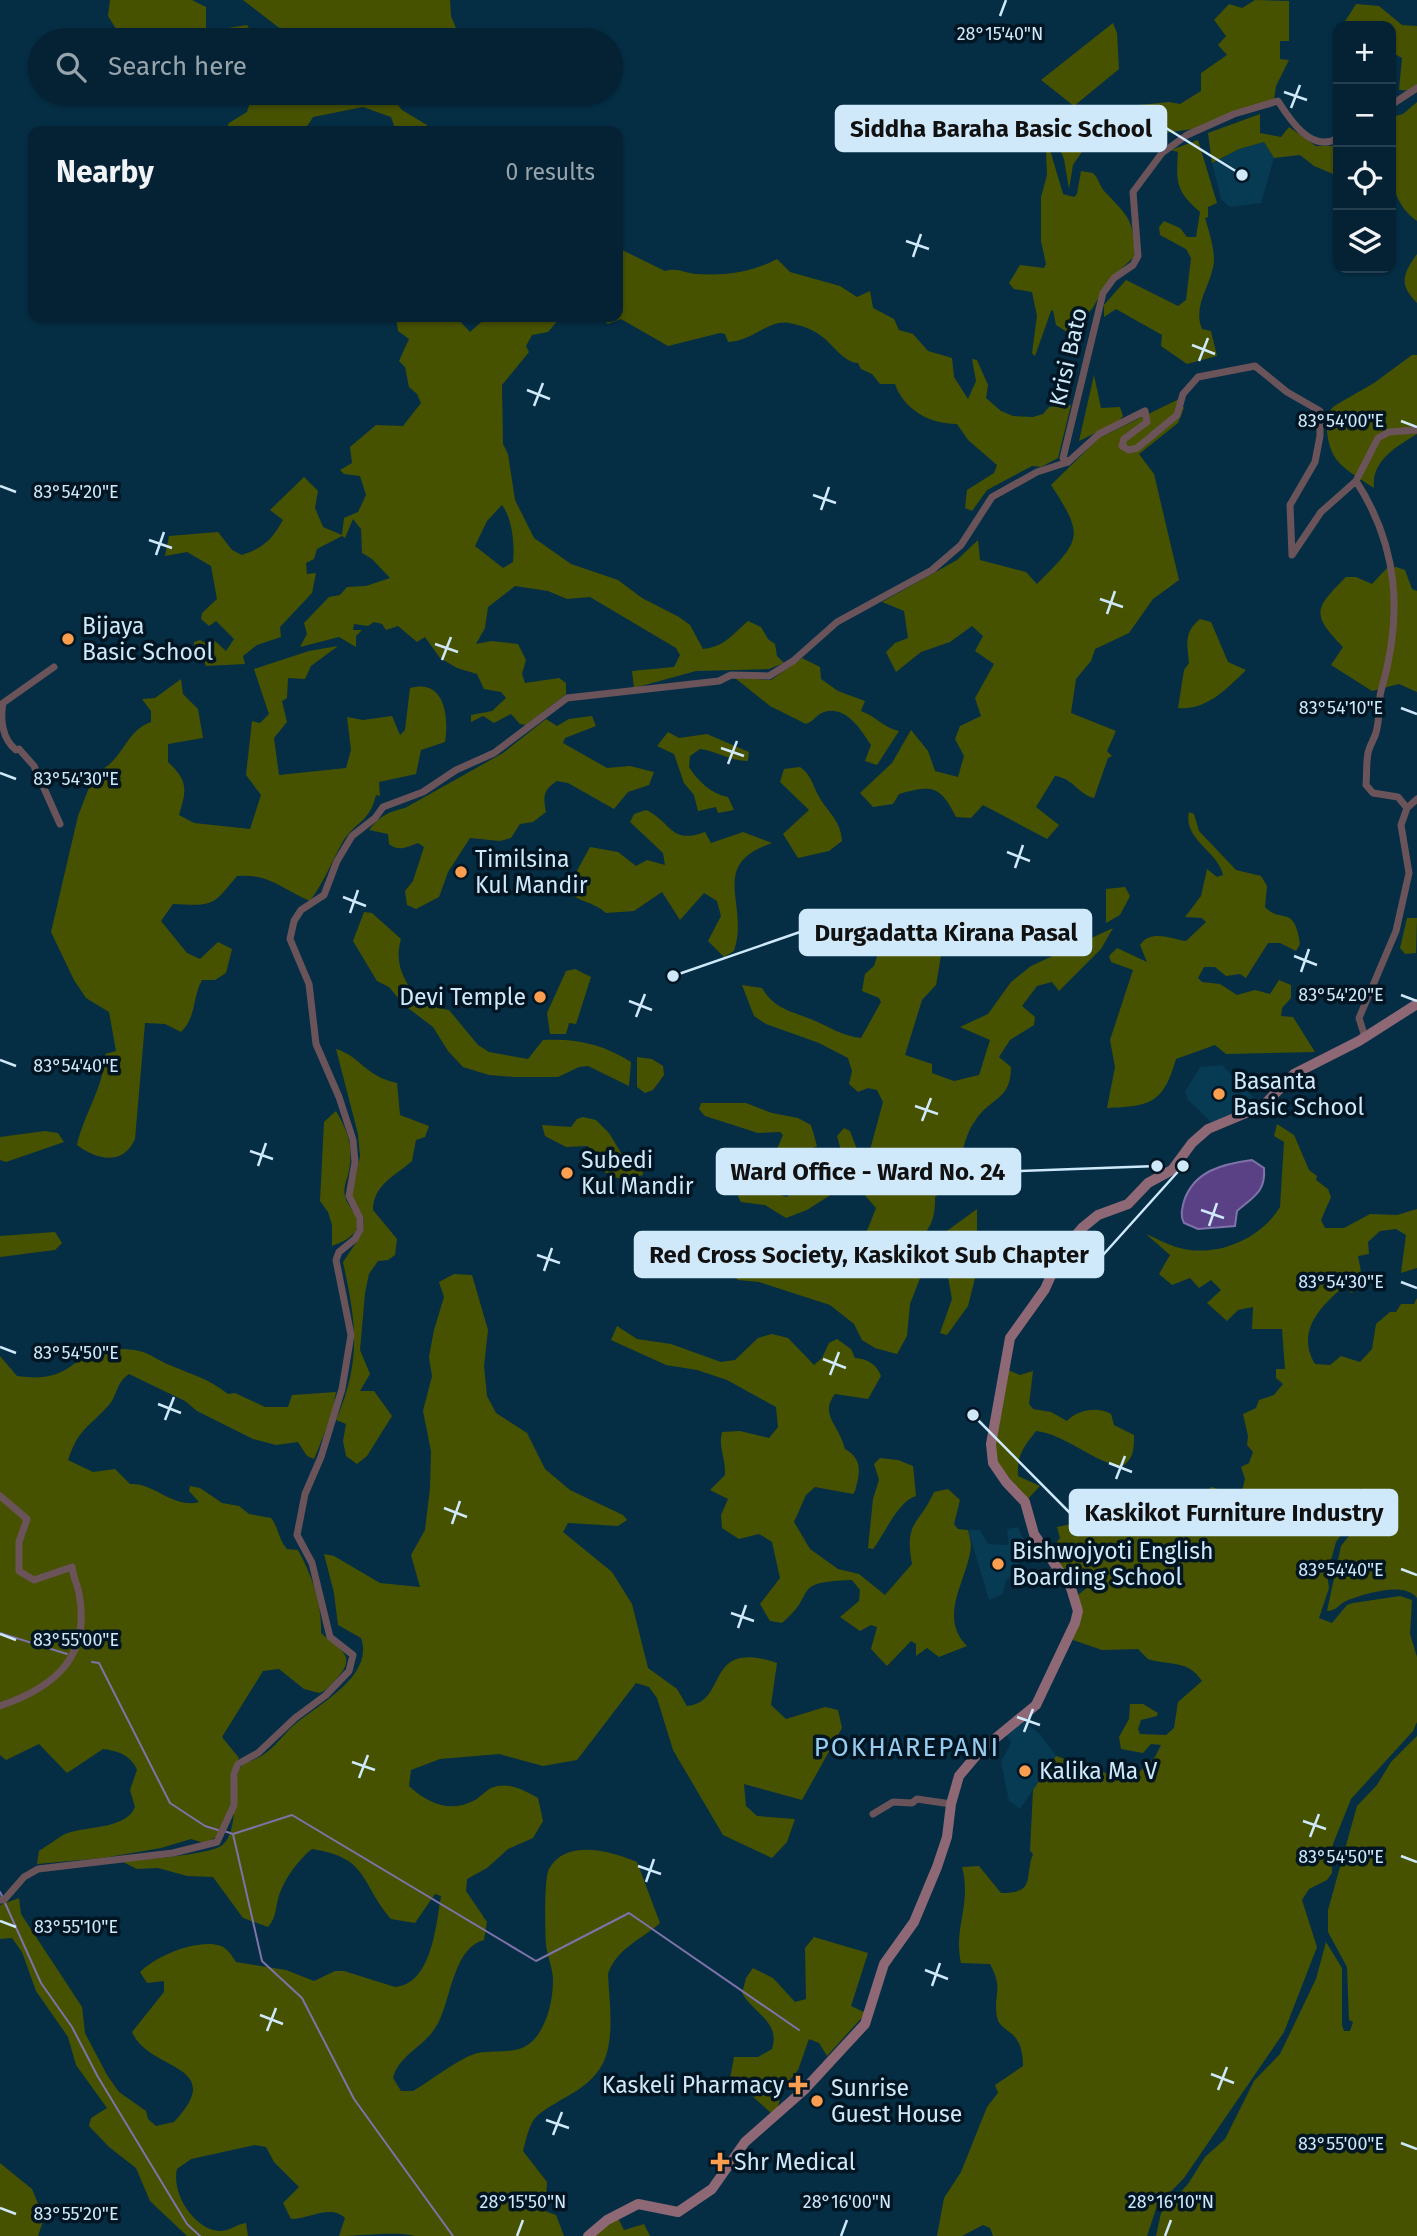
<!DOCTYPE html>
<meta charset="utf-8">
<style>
:root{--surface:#042234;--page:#122f40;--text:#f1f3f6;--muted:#97a4ac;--line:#253f4f}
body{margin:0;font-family:"Fira Sans",sans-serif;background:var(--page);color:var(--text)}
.controls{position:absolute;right:21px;top:21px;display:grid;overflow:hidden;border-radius:14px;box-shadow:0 2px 5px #0004}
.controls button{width:63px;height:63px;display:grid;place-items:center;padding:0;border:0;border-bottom:2px solid var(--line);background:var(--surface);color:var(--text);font:35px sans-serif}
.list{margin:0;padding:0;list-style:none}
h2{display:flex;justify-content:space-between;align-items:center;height:91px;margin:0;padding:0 28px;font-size:30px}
h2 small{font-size:23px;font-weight:400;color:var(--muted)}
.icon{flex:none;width:38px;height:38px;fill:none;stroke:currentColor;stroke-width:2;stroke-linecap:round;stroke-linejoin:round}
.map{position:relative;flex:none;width:1417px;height:2236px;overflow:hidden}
.search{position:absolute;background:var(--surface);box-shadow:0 2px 5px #0004;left:28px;top:28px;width:595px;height:77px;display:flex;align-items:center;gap:18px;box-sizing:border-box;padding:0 24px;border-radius:38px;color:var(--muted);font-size:26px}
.panel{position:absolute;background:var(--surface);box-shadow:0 2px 5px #0004;left:28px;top:126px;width:595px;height:196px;border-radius:14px}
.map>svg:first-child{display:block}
.built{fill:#073a53}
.green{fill:#475200;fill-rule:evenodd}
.water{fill:#5a4185;stroke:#7d73a8;stroke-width:2}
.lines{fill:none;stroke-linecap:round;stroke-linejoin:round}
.stream{stroke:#7d73a8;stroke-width:2}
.street{stroke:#6b535a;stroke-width:7}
.secondary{stroke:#8e6874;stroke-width:10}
.ticks{fill:none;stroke:#cfe9fb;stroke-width:2.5}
.poi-dot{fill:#fb9e50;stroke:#021522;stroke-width:2.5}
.labels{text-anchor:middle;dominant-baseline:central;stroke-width:7;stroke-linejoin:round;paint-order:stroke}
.street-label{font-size:23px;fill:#cfe9fb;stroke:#021522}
.poi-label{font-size:23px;fill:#cfe9fb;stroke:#021522;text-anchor:start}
.quarter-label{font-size:26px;letter-spacing:2px;fill:#97ccf0;stroke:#021522}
.ticks-label{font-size:18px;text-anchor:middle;fill:#cfe9fb;stroke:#021522;stroke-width:7;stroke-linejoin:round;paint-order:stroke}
.leader{fill:none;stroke:#cfe9fb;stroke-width:2.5}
.callout-dot{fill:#cfe9fb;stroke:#021522;stroke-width:2.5}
.callout{fill:#cfe9fb;stroke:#cfe9fb;stroke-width:2.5}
.callout-label{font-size:24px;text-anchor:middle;font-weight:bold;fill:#111}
</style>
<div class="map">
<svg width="1417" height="2236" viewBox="0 0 1417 2236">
<rect width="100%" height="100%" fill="#052e45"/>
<path class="built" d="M1264,142L1274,158L1261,203L1230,207L1221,199L1212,163L1239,149Z
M1222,1065L1259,1103L1213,1124L1188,1100L1185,1092L1200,1067Z
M1018,1527L1026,1546L1024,1556L1005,1583L1003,1594L989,1600L968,1530H980L988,1544L1009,1545L1007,1529Z
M1022,1720L1040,1734L1056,1756L1020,1809L1009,1801L1001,1762L1011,1743L1006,1734Z"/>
<path class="green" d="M110,0H192L206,7V28L215,30L247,25L253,35L247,40H123L108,16Z
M243,0H450L451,16L461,40H295Z
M1255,0L1289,1V41H1280V59L1289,60L1276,86L1274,100L1193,129L1157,134L1147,126L1125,128L1119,107L1169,102L1180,104L1201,91V73L1227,55L1218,45L1226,36L1214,20L1229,4L1242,8Z
M1356,4L1379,6L1402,25L1417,26V91L1399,90L1402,58L1391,52V26H1342Z
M1113,23L1117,33L1119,69L1074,106L1041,80Z
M253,93H411L395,101L402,110L427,125L429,131H396L391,117L363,107L313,117L304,131H225L229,123L247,112Z
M1417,102V221C1383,197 1391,154 1391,117L1403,114Z
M1260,114V133L1281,137L1289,127L1316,146H1338V176L1314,166L1300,155L1274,158L1264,142L1239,149L1212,163L1208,133Z
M1057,126L1087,144L1073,165L1069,189L1064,159L1052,129Z
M1045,133L1063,194L1074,197L1077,194L1081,171L1093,173C1099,179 1100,187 1105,192C1130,218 1133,219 1135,256L1109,280L1092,309L1067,332L1056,325L1053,310L1051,311L1035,356L1032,353L1037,316L1032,292L1014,289L1009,283L1020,265L1044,268L1046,264L1041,241V197L1047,175L1046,150L1039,136Z
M1198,140L1217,203L1208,207V217L1205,218C1209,231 1214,247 1214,261C1212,285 1192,305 1202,329L1211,331L1217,356L1187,364L1161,346L1162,335L1116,309L1104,317V305L1126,280L1178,306L1186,300L1191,258L1186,249L1160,235L1159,227L1164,221L1180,228L1187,237H1196L1200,212C1176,191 1176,183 1178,152L1171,150Z
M618,248L665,271C678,267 684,273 697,274C725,276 753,272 777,259L790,272L840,286L857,297L870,291L873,308L894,319L899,330L913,334L928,351L952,358L954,377L968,399L976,381L972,359L977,360L988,385L986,398L1001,411L1013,416L1033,417L1043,414L1049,407L1071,405L1058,458L1041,467L1032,466L987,490L972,511L965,508L967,490L994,473L997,465L968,440L957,424C930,424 904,410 895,384H880L872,374L861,369L858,363C844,363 832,343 820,335C812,329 800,325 789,323C769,319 753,341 728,342L725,334L720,333L668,346L621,319L608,324L599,317H618Z
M1417,254V303C1399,285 1402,275 1417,254Z
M396,317H456L470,332L487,317H561L548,332L532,335L526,346L529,352L502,385L503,444L508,454L515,500L534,538L571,564L618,580L642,598L679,617L690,625L703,649C724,647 732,635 748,621L761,627L768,639L775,644L777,656L784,663L769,669L696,671L634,688L632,671L674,667L680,655L676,648L590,597L567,599L548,591L515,586L488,607L485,628L476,644L491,641L518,644L526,660L522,674L525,683L559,678L566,683V694L526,725L520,724L511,714L494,723L483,716L471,722V715L492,711L506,698L501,692L484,689L477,674L457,668L440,658L425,637L417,642L398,626L386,630L382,624L374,622L368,626L354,624L353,630H362L356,636V647L339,637L300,647L307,634L304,623L329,597L340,595L347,587L366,586L390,578L372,559L362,553L361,529L353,519L345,538L342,536L317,549L314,559L306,563L307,574L316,573L312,593L280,627L281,637L257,645L243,656L245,664L206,666L203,657L194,649V642L200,640L209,645L215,641L226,651L234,639L216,621L209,626L201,619L202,613L217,599L211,566L187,552L165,556L169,536L218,532L232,550L242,555C264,548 272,539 283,520L270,510L304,477L318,491L315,508L323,527L342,535L344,518L358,512L366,495L360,476L344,474L340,470L352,463L350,447L376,425L403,426L421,403L417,394L409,387L405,367L399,361L409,339L398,331ZM502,505C512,518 515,544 513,562L503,568L475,546L487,521Z
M1412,355H1417V434C1397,446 1371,461 1374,488C1337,464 1327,460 1326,415L1334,406L1374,383Z
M1094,375L1101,408L1120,407L1123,416L1118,422L1079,441Z
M1179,399L1184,408L1178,423L1139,454L1154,474L1179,580L1153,599L1129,633L1095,649L1091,661L1076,679L1071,713L1116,731L1107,751L1112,756L1108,758L1094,798C1079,795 1073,778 1055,776L1036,807L1059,825L1047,839L983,805L971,818L956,817C940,785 932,785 899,794L893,804L873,807L860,793L892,763L911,730L928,751L935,771L958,777L964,756L955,739L960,726L981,716L975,698L994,664L975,651L983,636L972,626L950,642L921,652L896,672L886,652L895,643L908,638L904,611L882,602L957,560L978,540L980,560L1026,572L1037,584C1080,540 1086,538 1051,485L1099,438Z
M1396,567L1405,570L1412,589L1417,591V692L1399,684L1372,691L1331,665L1343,647C1311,614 1314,609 1346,577H1356L1372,584L1387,568Z
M1200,619L1211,622L1228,662L1246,670C1228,688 1206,711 1178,708L1184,670L1189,663C1187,643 1184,632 1200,619Z
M338,646L311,666L305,679L288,678L287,698L282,701L287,722L274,738L279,775L346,768L351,750L347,717L363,720L392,716L400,735L405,730L410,688C445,678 449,717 445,742L421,750L416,774L379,782L380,796L376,795C369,824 356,820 342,843C331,863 324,882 310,901C283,890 269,873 237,876C212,906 215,906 173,904L161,921L187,953L200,959L218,942L232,949L226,973L215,980H202C192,998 197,1016 181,1032L165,1024L145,1023L135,1139C123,1166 97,1160 77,1145C84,1113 104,1088 105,1054L116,1051L109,1012L86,998L74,980L51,932L78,816L95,772C123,764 124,731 151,722V711L142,699L155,698L181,679L183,694L198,709L203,738L168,744V762C188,781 187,789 179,815L194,823L250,829L261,795L246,775L252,721L260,723L269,714L254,669L309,651Z
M802,658L820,667L821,679L838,691L865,701L861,711C876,716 882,727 899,731L877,765L865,761L871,745C861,730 846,705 824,712C817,714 814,721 806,724L770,706L735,678L771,680Z
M592,716L596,726L565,738L563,743L607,768L630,766L654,772L649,785L628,792L614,809L568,783L557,781C543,790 543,796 546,812L533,822L520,824L511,838L500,841L470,838L448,872L439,897L416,909L407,905L405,891L413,881L424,847L418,843C407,847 399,852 389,844L388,834L369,830C378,817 390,811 405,808L503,753L546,719L557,726L569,719Z
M668,732L679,738L707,734L749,752L748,761C730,761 717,751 700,749L690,756L689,767C698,781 711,794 728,797L734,810L718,813L716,807L698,811L694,795L684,783L674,754L657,746Z
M800,767C811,775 812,783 818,795C827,812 841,820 842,841L829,851L798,858L783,834L809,810L780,782L784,769Z
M646,810C672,822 670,845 705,832L711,843L743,832L772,843C707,865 750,904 734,951L724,957L708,941L721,916L717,901L704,893L680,920L662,892L634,911L606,913C594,902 579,902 566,891L590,847L618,852L636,866L647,860L665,865L663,853L630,822L634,814Z
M1189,812L1194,814L1199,831L1236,870L1261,876L1267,886L1265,907C1282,925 1294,903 1300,944L1296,951L1280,943H1268L1246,978L1240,974L1226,976L1215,967H1204L1198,978L1202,982L1220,984L1237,995L1255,990L1270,994L1279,980L1291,985V998L1282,1008L1281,1016L1293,1017L1315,1052L1226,1054L1215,1045L1176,1059C1163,1103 1152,1106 1107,1108L1115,1067L1110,1040L1133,970L1111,962L1109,956L1117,948L1147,962L1140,945C1151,929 1170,939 1186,941L1206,922L1202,918L1185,917L1201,896L1207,869L1217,877L1223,875C1218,851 1183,840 1189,812Z
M1125,887L1130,896L1120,915L1106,923V889Z
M364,912L372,913L401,939C393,966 406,983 421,1004L449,1010L478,1045L489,1052L528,1059L543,1040C576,1038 603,1044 631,1062L629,1086L588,1066L579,1067L558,1077H514L489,1075L463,1067L448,1051L433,1027L404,1005L389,987L377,981L353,941Z
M1407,918H1417L1416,953L1405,954L1400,948Z
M920,919L941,927L944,938L936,985L922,1000L905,1055L932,1064V1073L954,1081L979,1075L990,1040L960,1027L988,1014L1011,982L1031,966L1113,928L1101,949L1059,991L1052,982L1037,986L1022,1006L1035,1017L1034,1025L1010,1040L999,1057L1011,1067C1011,1101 990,1097 975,1121C968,1130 965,1142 962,1153L964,1158L987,1161C984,1174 978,1188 966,1193L951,1184L935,1197C936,1233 920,1237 896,1260L906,1268L933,1241L977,1209V1270L968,1306L947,1335L940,1333L952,1299L947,1272L938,1266L922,1273L910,1304L907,1336L897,1354L875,1348L862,1340L854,1324L830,1305L759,1282L738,1280L713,1257L730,1245L779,1237L859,1251L876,1208L862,1192H835L807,1210L786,1218L765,1205L741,1202L738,1197L742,1187L752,1185L786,1197C807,1185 818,1165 843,1158L837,1136L844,1128L850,1131L858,1152L870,1150L883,1102L877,1090L868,1088L858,1092L849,1084L852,1071L848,1058L819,1043L766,1024L754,1016L742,985L762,988C775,1010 792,1011 813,1020C830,1027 842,1036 861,1038L881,1002L879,998L862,991L865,974L874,966L881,944L904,936L915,920Z
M575,969L591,977L576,1024L569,1023L566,1034H550L547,1013L566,971Z
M336,1049C362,1057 364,1076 397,1083L400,1115L429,1126L425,1137L416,1140L412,1161C395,1176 373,1185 373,1210L397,1239L395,1255L388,1260L378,1261L369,1274L365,1293L360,1350L370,1374L360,1391H374L392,1416L367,1456L357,1464L346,1456L343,1441L346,1424L336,1420C362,1360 356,1322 343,1262L362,1234L364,1219L352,1195L360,1156L358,1134Z
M637,1057L652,1059L663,1066L664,1075L653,1090L645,1093L637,1087Z
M701,1103H746L772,1113L798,1118L811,1125L817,1146L806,1151L777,1149L783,1135L780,1132L758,1133L705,1116L699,1109Z
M336,1111C349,1133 354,1149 348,1175C346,1182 343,1188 345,1196C347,1207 360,1215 357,1227C354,1238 341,1242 332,1246V1225L328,1212L320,1201L324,1122Z
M583,1117L596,1120L609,1133L629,1166L642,1165L643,1175C611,1184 602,1175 588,1146L566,1147L545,1136L542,1125L571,1127L577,1119Z
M1277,1124L1294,1135L1309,1170L1317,1176L1316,1180L1328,1189L1331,1197L1321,1220L1325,1228H1344L1370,1214L1397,1215L1417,1209V1268L1401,1273L1406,1235L1396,1229L1380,1231L1368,1242L1369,1254L1358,1256C1361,1273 1365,1279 1352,1293L1343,1287C1319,1308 1296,1332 1315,1364L1330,1365L1341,1356L1360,1362L1372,1349L1376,1324L1390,1312H1396L1401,1304H1414L1417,1298V1598C1404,1581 1364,1594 1346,1601C1338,1605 1336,1611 1327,1611L1341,1546L1370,1509L1360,1487L1361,1508L1336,1542L1327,1574L1329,1588L1319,1618L1332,1623L1347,1605L1353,1603L1400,1596L1412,1600L1410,1634L1417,1657V1722L1413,1731L1351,1799L1333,1844L1332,1873L1327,1880L1309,1889L1302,1900L1317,1947L1284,2032L1184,2178L1157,2206L1147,2236H993L990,2228L983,2225L962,2236H937L944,2198L961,2172L987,2107L998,2093L995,2085L1023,2066C1023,2027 1000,2034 997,2017C993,1993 1004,1990 990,1964L961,1963C953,1927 972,1905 962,1867L979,1866L1001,1893C1037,1893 1024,1877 1033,1854L1030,1851L1033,1790L1056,1756L1080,1764L1082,1769L1076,1774L1082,1780L1094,1768L1118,1778L1136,1775L1155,1757L1161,1745L1151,1744L1143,1753L1121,1749L1119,1737L1129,1719L1130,1704H1143L1158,1713L1157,1716L1141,1720L1138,1729L1140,1734L1166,1735L1174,1728L1178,1702L1202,1681C1188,1659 1169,1666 1148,1659L1138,1649L1102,1650L1073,1640L1078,1595L1088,1587L1070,1566L1063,1572L1054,1557L1056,1543L1060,1538L1057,1527C1067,1525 1080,1523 1089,1518C1101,1511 1113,1498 1128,1496C1146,1495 1157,1513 1175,1512L1182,1504L1181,1498H1202L1211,1487L1232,1493L1242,1491L1245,1479L1241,1467L1249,1463L1253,1452L1247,1445L1248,1436L1243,1414L1256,1408L1259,1400L1274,1395L1283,1384L1276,1378V1369H1285L1282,1329H1252L1253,1307L1238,1310L1227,1321L1207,1303L1221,1290L1211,1280L1199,1288L1190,1278L1172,1285L1159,1274L1170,1255L1146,1234C1156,1238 1166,1244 1176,1247C1214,1259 1260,1240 1280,1207L1284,1142L1274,1136Z
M45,1131L58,1133L64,1142L6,1162L0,1160V1137Z
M55,1232L62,1243L55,1250L0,1257V1236Z
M454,1274L472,1275L488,1330L484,1366L487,1396L496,1413L527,1433L545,1469L570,1490L623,1515L627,1520L618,1526L568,1523L563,1532L612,1572L632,1604L648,1668L677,1689L687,1706C730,1702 703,1638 777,1663L771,1705L786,1719L825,1707L838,1710L842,1728L802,1800L744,1784L746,1806L757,1816L795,1819L787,1842L772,1858L723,1835L673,1750L657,1698L649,1687L636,1683L577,1760L543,1766L499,1754L440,1759L411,1770L409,1786C427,1803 450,1813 473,1801C480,1798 485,1791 491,1788C508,1781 524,1790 538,1798L543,1821L533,1838L508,1849L487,1868L467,1879L466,1891L487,1922L484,1940C455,1947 451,1995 440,2019C428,2047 400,2052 393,2078L401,2091H413C429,2082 462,2056 478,2053C498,2049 522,2057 537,2036C548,2021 553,1999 553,1980C553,1968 547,1956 546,1944C545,1930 544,1878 549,1869C566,1838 611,1851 637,1862L660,1923C642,1939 616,1949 608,1974C609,2001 615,2035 604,2061C592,2088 564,2096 542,2112C529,2120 527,2137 523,2151L547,2182L545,2211L556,2215L564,2236H415C397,2231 361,2236 339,2236L345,2218C331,2204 309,2219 291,2219L283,2203L299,2187L274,2162L266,2147L255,2145L191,2159L177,2169C171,2193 194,2230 220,2231C230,2231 236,2224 246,2223L248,2236H187L150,2201L136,2168L109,2147L89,2126L91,2118L107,2108L76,2065L68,2037L36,1991L22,1952L12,1938L0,1939V1905L19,1898L21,1914L82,2007L85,2033L107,2075L119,2092L146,2111L148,2119L156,2126L174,2122C229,2063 149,2072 132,2032L164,1992V1981L147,1983L140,1972C156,1956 198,1938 221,1946C228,1949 232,1956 236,1962L286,1970L314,1981L335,1971H344L395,1987C432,1984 436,1925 441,1896L435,1894L415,1923L391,1919C359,1881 369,1858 312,1849C299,1859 287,1876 281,1890C275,1903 278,1916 268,1927L243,1918L213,1877L187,1876L158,1868L137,1869L121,1861C141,1860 206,1855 221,1846C242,1833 229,1775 243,1765C249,1761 257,1759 263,1755C275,1747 283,1735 294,1725C317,1705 375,1676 361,1638L338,1625L334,1593L324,1554L334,1556L380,1583L420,1587L411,1555L425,1530L430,1488L431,1451L423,1411L432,1376L429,1357L434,1330L444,1297L439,1282Z
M617,1326L637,1339L671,1344L721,1362L735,1360L758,1338L772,1334L788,1338L814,1365L822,1358L829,1343L837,1339L851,1349L855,1358C868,1359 876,1364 881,1376L868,1399L835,1394C819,1415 839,1424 845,1449C863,1459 860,1473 855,1491L853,1494L815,1487L806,1495L794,1522L810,1549L838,1569L859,1574L885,1595L912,1564C904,1520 919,1526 934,1492L948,1489L960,1500L954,1524L958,1529L968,1530C969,1535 971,1541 971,1546C968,1580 937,1616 967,1646L939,1657L927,1648L916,1656V1644L911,1641L887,1666L871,1649L877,1627L871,1625L860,1631L840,1617L859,1601L860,1590L852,1580C788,1582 819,1593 782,1623L770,1621L760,1604L780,1578L772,1542L759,1534L739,1539L722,1528L721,1515L728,1499L710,1490L725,1475C726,1459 718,1447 722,1432L740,1431L769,1438L778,1427L776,1407L727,1380L697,1370L666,1365L611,1340Z
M125,1349C149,1351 148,1355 167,1364C190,1374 208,1378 228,1394L235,1393L265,1407H288L292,1395L336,1392L332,1415L314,1459L307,1456L298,1442L276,1445L253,1439L197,1411L185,1401L129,1374C114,1385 119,1394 108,1406C87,1429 79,1428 68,1460L93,1472L115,1469L130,1484C153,1482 174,1509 199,1502L189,1491L190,1486L200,1488L222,1503L239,1506L249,1514L271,1518C279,1528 278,1539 287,1549L298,1550C312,1576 322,1603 321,1633C339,1650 359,1655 336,1679C330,1685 327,1691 319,1693L304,1689L279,1669L263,1671L222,1737L239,1758L233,1770L231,1803L219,1836L204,1843L191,1839L161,1848L103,1858L37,1864L39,1851C47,1846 55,1840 63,1835C83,1825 125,1831 135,1807L130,1790L137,1770C131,1755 118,1751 103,1749L67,1773L39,1744L6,1760L0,1755V1356L17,1376C52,1381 66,1373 90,1350Z
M1006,1369L1020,1375L1033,1371L1029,1404L1033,1409L1051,1412L1067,1421C1077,1410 1097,1406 1111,1414L1114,1425L1134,1435C1134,1450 1134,1459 1121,1467C1093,1461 1062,1433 1036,1431C1024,1447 1017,1454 1018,1476L1040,1486L1028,1499L994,1461V1438Z
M880,1458L898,1460L913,1466L916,1496C897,1502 885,1534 873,1549L868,1548L873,1499L879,1480L874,1464Z
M1417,1736V2236H1156L1161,2213L1188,2184L1205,2157L1225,2139L1254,2081L1280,2054L1316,1979L1326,1942L1342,1968V2025L1344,2031H1350L1353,2022L1349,2020L1347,1967L1328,1932V1910L1357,1806L1377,1785L1391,1762Z
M814,1937L868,1953L851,2006L866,2013L827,2056L819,2043L809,2039L798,2070L782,2089L778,2107L771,2113L749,2093L729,2084L734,2057H758L772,2049C781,2022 753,2013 742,1993L746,1978L753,1968L773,1978L795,2002L806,1999L805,1948Z
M0,2163L32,2189L44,2218L38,2236H0Z
M618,2218L624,2230L644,2224L650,2236H593Z"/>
<path class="water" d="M1252,1160L1264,1168C1266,1192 1253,1197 1237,1211L1235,1226L1198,1229L1184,1223C1180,1216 1182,1209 1184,1201C1194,1171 1222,1164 1252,1160Z"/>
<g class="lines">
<path class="stream" d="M0,1633L67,1654
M92,1662L99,1663L170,1803L205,1826L218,1830
M224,1831L233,1834L292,1815L536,1961L629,1913L799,2030
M233,1834L262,1961L302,1998L354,2099L453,2236
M0,1892L3,1898
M5,1903L41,1983L72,2027L98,2077L187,2224L200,2236"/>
<path class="street" d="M1391,105L1417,88
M1068,462L1063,458L1103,293L1114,278L1133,265L1138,256L1133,192L1162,153L1187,135L1234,114L1278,101C1290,120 1312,154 1338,138
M1356,481C1399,547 1403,616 1381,691C1378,702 1380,716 1377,728C1376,737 1370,744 1368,753C1366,763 1367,774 1366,785L1373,793L1398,797L1407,808
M54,667L3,703C0,719 2,739 16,750L19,749L34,766L60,824
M1365,1037L1359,1018L1396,931L1409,873L1401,825L1407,808L1417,799
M0,1496L27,1519L19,1542V1571L34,1580L72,1567C73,1576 77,1584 79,1593C91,1657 55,1687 0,1706
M873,1814L893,1802L912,1803L917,1799L951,1804
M0,1900H4L24,1877L38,1869L173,1853L217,1842L234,1805V1774L238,1764L258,1753L295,1718L326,1695L349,1671L353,1655L330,1637L312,1563L297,1535L305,1494L321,1457L342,1389L351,1335L336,1260L339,1252L355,1239L360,1230V1218L349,1196L355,1162L353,1140L339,1097L316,1044L309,984L290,939L294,921L301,910L324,895L337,861L352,836L375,818L383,807L423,792L456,770L494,753L567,698L719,681L731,675L769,676L793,661L837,622L932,570L961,545L992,497L1037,472L1068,462L1099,434L1145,411L1147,422L1124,439L1122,446L1129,450L1137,448L1177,415L1183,394L1198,377L1255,366L1287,392L1320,411V436L1315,462L1290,505L1292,555L1321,512L1356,481L1378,438L1389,432L1417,430"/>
<path class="secondary" d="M588,2236L607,2220L638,2204L678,2212L712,2189L745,2142L804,2090L865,2024L884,1964L914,1922L937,1867L947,1837L951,1804L959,1776L980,1751L1036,1705L1075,1623L1078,1611L1071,1588L1034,1534L1025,1502L1006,1482L993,1463L991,1444L1010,1338L1045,1289L1062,1251L1082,1228L1098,1215L1128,1204L1148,1183L1172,1170L1192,1143L1208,1129L1263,1106L1294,1074L1359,1041L1417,1004"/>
</g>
<path class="ticks" d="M1000,16L1006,0M1284,92L1307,100M1291,108L1300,85M906,241L929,249M913,257L921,234M1192,345L1215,354M1199,361L1208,338M527,390L550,399M534,406L543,383M1401,421L1417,427M0,486L16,492M813,495L836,503M821,510L829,487M149,540L172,548M156,555L164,532M1100,599L1123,607M1107,614L1115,591M435,644L458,652M442,660L451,637M1401,708L1417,714M721,748L744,756M728,764L737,741M0,773L16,779M1007,852L1030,861M1015,868L1023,845M343,897L366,906M350,913L358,890M1294,956L1317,965M1301,972L1309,949M1401,995L1417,1001M629,1001L652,1010M636,1017L645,994M0,1060L16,1066M915,1106L938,1114M922,1121L931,1098M250,1151L273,1159M258,1166L266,1143M1201,1210L1224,1218M1209,1226L1217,1203M537,1255L560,1263M544,1271L552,1248M1401,1282L1417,1288M0,1347L16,1353M823,1359L846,1368M830,1375L839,1352M158,1404L181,1413M165,1420L174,1397M1109,1463L1132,1472M1116,1479L1125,1456M444,1508L467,1517M452,1524L460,1501M1401,1569L1417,1575M731,1613L754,1621M738,1628L746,1605M0,1634L16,1640M1017,1717L1040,1725M1024,1732L1033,1709M352,1762L375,1770M359,1778L368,1755M1303,1821L1326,1829M1310,1837L1319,1814M1401,1856L1417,1862M638,1866L661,1874M646,1882L654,1859M0,1921L16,1927M925,1970L948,1979M932,1986L940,1963M260,2015L283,2024M267,2031L276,2008M1211,2074L1234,2083M1218,2090L1227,2067M546,2120L569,2128M553,2135L562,2112M1401,2143L1417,2149M0,2208L16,2214M517,2236L523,2220M841,2236L847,2220M1165,2236L1171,2220"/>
<g class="poi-dot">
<circle cx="68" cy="639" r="7"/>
<circle cx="461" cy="872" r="7"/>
<circle cx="540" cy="997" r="7"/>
<circle cx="1219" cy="1094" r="7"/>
<circle cx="567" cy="1173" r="7"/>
<circle cx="998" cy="1564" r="7"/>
<circle cx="1025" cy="1771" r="7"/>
<path d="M794.5 2074.5h7v7h7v7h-7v7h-7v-7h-7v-7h7z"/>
<circle cx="817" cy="2101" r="7"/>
<path d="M716.5 2151.5h7v7h7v7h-7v7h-7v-7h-7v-7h7z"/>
</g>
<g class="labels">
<g class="street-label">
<text transform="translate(1068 357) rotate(-77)">Krisi Bato</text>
</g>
<g class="poi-label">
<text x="82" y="626">Bijaya<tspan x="82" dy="26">Basic School</tspan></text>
<text x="475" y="859">Timilsina<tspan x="475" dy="26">Kul Mandir</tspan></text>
<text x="526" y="997" text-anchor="end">Devi Temple</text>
<text x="1233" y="1081">Basanta<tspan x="1233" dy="26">Basic School</tspan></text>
<text x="581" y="1160">Subedi<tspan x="581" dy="26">Kul Mandir</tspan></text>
<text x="1012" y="1551">Bishwojyoti English<tspan x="1012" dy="26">Boarding School</tspan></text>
<text x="1039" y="1771">Kalika Ma V</text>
<text x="784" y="2085" text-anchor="end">Kaskeli Pharmacy</text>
<text x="831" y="2088">Sunrise<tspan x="831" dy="26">Guest House</tspan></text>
<text x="734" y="2162">Shr Medical</text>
</g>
<g class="quarter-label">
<text x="907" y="1747">POKHAREPANI</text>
</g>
</g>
<g class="ticks-label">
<text x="1000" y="40">28°15'40"N</text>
<text x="1341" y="427">83°54'00"E</text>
<text x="76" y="498">83°54'20"E</text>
<text x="1341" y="714">83°54'10"E</text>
<text x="76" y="785">83°54'30"E</text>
<text x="1341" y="1001">83°54'20"E</text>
<text x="76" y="1072">83°54'40"E</text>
<text x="1341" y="1288">83°54'30"E</text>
<text x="76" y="1359">83°54'50"E</text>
<text x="1341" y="1576">83°54'40"E</text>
<text x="76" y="1646">83°55'00"E</text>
<text x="1341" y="1863">83°54'50"E</text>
<text x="76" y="1933">83°55'10"E</text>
<text x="1341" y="2150">83°55'00"E</text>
<text x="523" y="2208">28°15'50"N</text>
<text x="847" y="2208">28°16'00"N</text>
<text x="1171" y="2208">28°16'10"N</text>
<text x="76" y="2220">83°55'20"E</text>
</g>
<path class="leader" d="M1242 175L1166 128M673 976L800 932M1157 1166L1020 1171M1183 1166L1103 1255M973 1415L1070 1513"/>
<g class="callout-dot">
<circle cx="1242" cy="175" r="7"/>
<circle cx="673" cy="976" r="7"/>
<circle cx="1157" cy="1166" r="7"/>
<circle cx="1183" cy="1166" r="7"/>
<circle cx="973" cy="1415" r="7"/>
</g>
<g class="callout">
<rect x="836" y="106" width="330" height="45" rx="7"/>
<rect x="800" y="910" width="291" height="45" rx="7"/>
<rect x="717" y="1149" width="303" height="45" rx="7"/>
<rect x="635" y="1232" width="468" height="45" rx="7"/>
<rect x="1070" y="1490" width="327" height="45" rx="7"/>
</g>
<g class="callout-label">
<text x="1001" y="137">Siddha Baraha Basic School</text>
<text x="946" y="941">Durgadatta Kirana Pasal</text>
<text x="868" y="1180">Ward Office - Ward No. 24</text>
<text x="869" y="1263">Red Cross Society, Kaskikot Sub Chapter</text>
<text x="1234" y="1521">Kaskikot Furniture Industry</text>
</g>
</svg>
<div class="controls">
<button>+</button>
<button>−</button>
<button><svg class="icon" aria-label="locate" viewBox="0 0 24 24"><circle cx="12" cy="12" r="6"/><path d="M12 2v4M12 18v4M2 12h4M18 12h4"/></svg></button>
<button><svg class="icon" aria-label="layers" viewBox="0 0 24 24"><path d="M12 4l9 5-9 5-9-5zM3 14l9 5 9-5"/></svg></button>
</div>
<div class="search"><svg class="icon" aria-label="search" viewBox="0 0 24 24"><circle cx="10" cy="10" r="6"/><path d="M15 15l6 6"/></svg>Search here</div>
<section class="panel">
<h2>Nearby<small>0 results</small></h2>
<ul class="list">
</ul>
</section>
</div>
